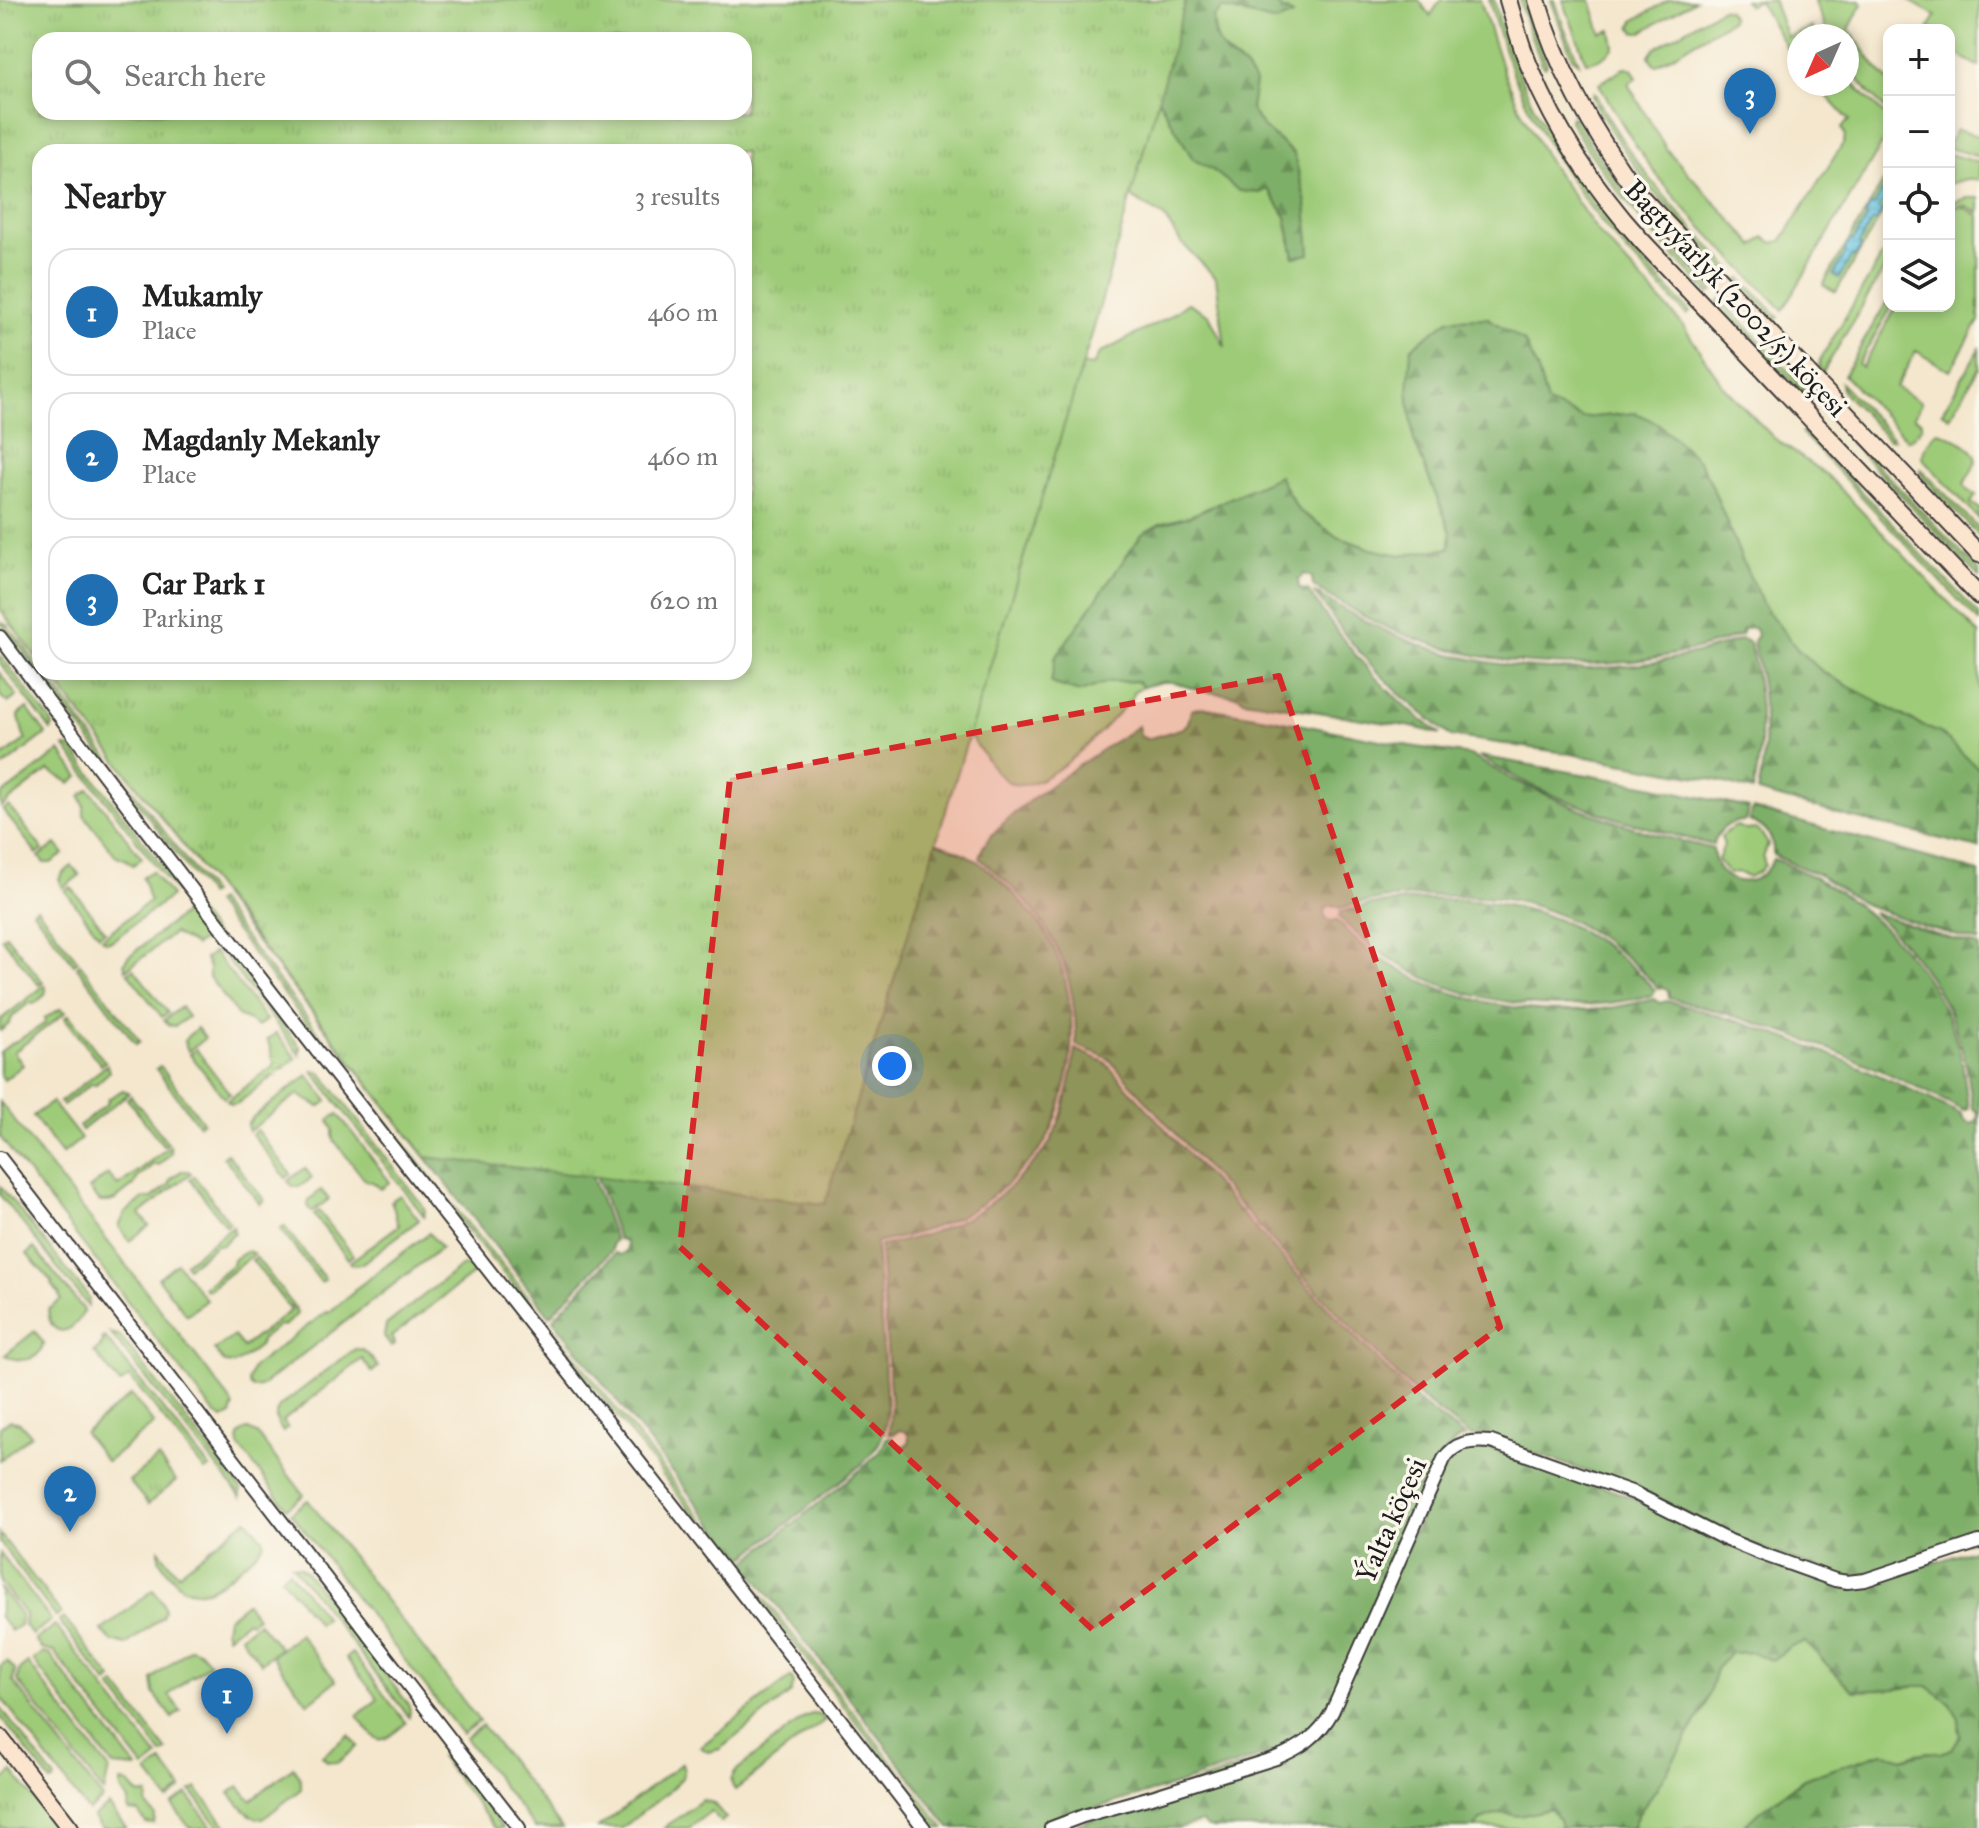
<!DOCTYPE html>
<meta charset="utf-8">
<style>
:root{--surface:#fff;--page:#f6f6f6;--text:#222;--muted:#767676;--line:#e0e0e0;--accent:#1f6fb2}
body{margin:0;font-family:"IM FELL Great Primer",serif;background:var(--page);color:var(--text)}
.controls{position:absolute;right:24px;top:24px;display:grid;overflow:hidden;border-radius:16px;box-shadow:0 4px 12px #0003}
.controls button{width:72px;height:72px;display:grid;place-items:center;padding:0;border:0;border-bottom:2px solid var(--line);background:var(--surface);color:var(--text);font:40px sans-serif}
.compass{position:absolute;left:1787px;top:24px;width:72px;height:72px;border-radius:50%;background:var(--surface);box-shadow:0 4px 12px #0003;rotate:225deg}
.you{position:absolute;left:892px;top:1066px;width:28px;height:28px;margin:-20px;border:6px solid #fff;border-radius:50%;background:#1a73e8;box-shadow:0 0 0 12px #1a73e833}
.badge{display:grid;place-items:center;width:52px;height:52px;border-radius:50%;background:var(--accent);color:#fff;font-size:26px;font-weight:700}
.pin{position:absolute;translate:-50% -66px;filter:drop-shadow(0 2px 4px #0008)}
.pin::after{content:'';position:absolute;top:42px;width:28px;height:24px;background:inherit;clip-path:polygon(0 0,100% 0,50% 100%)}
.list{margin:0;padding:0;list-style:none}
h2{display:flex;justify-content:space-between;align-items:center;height:104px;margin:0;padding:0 32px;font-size:34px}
h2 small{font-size:26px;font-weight:400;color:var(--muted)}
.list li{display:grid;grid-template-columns:52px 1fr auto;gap:24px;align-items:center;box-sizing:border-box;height:128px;margin:0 16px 16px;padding:0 16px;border:2px solid var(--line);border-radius:24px}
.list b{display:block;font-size:30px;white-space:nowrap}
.list p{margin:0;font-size:26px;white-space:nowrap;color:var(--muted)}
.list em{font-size:26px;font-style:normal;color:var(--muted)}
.icon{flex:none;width:44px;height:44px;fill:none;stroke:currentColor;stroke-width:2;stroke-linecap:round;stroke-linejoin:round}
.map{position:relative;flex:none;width:1979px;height:1828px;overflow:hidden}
.search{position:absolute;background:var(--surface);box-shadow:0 4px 12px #0003;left:32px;top:32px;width:720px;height:88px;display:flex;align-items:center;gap:20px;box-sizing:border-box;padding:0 28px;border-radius:24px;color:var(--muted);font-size:30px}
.panel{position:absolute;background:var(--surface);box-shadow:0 4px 12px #0003;left:32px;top:144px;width:720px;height:536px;border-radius:24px}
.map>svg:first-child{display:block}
.grass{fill:#9ecb78;stroke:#5d744a;stroke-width:2}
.forest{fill:url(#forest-firs);stroke:#4d6642;stroke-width:2}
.park{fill:url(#park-tufts);stroke:#5d744a;stroke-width:2;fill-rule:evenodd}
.water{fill:url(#water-rules);stroke:#407180;stroke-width:2}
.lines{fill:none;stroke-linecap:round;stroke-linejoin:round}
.street-casing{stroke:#3c3a37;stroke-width:16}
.secondary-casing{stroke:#3c3a37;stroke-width:20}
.street{stroke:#fff;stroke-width:12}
.secondary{stroke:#fce5cf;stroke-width:16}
.marked{fill:#d62828;fill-opacity:0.2;stroke:#d62828;stroke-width:6;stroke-dasharray:16 10;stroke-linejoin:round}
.labels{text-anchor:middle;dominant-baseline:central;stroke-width:7;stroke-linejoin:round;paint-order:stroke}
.street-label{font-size:28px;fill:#1c1c1c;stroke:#fbf7ec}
</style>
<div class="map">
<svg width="1979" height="1828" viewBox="0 0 1979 1828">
<defs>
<pattern id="forest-firs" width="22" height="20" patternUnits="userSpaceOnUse" patternTransform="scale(2)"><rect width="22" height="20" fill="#7eaf68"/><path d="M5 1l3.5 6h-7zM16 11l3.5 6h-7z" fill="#668e55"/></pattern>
<pattern id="park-tufts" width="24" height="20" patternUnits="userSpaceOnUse" patternTransform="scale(2)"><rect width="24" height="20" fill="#9ecb78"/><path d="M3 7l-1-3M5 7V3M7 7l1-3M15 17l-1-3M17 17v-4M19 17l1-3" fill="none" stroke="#88ae67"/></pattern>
<pattern id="water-rules" width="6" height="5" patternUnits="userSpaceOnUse" patternTransform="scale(2)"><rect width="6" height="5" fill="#65c6e3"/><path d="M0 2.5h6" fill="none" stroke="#57aac2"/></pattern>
</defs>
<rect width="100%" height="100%" fill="#fbf7ec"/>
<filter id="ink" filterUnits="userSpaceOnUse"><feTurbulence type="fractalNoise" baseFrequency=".0125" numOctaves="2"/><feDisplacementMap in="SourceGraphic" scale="16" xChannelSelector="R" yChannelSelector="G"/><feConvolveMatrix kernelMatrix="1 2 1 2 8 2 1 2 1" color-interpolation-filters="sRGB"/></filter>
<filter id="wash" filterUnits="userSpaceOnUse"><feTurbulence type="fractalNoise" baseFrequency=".006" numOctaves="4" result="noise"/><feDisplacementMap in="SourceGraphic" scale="32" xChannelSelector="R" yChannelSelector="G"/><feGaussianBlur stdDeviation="1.8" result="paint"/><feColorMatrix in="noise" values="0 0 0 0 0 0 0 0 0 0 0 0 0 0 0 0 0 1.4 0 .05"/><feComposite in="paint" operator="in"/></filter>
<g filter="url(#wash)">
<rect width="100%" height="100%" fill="#f4e7ce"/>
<path class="grass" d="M1272,0H1419L1430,16L1441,0H1480L1504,73L1524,117L1549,162L1599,233L1682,324L1724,387L1774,438L1828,476L1979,634V769L1940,733L1918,724L1824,673L1798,650L1763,605L1742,560L1710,481L1699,461L1636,413L1583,418L1547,403L1538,371L1488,318L1450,319L1411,348L1414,441L1451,533L1450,548L1400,555L1371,549L1338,537L1298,510L1190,516L1160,524L1051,683L1080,692L1108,682L1138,681L1143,687L1134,691L1131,699C1107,725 1056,785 1018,785C1010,785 1003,778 997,773L952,712L914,342L1093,366L1099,354L1167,318L1188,303L1209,315L1225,347L1216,278L1180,241L1164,217L1117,188L1156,95L1193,159L1214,171L1268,189L1286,217L1294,257V154L1262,126L1251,109L1244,66C1221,52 1215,44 1213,17L1222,8L1276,22L1292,15L1273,4Z
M1489,0H1494C1515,81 1555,156 1608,222C1633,253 1663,282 1690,312L1687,315C1659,285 1629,256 1603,224C1550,158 1510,82 1489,0Z
M1520,0H1525L1532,27L1547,64L1545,67L1543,66L1528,29Z
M1551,0H1555L1564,27L1579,62L1572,57Z
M1563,0H1591L1601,33L1611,30L1614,46C1611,54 1596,62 1586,62Z
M1669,0H1695L1642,32H1635L1631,26L1635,20Z
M1744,0H1773L1787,37L1812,27L1816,36H1799V65L1792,57L1758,0L1748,6Z
M1814,0H1860L1862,5L1849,29L1876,67L1889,81V112L1870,94L1847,66V36H1829Z
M1908,0H1979V67L1949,49V30H1928L1936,16Z
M1722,8L1728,10L1732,17L1731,20L1657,65L1654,64L1649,56L1654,49Z
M1625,67H1627L1632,69L1637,78L1628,84L1667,150L1755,246L1764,237C1770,242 1775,245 1782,240L1844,142L1845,135L1842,128L1849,120L1816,84H1847V75L1866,97L1889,118V132L1783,310C1742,267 1696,225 1659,178C1636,149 1617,116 1599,84Z
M1594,92C1630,163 1679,214 1733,271L1730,274L1652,190L1611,131L1596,105L1592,95Z
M1571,117L1574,118L1596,153L1637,209L1713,291L1709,294C1658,240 1608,186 1570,121Z
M1956,130L1979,136V157L1949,148V142Z
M1949,154L1979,163V180H1963L1949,184Z
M1889,172V202L1836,292L1823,285Z
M1966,198H1979V213L1965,205L1956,207L1962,206L1979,216V321L1950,371L1916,351L1896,387L1921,403L1914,417L1921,421L1922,427L1913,438L1908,440L1844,375L1889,298V306H1892L1858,364L1862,367L1897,306H1949V218L1955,208L1949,211V204Z
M1889,244V261L1823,372L1819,367L1820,360Z
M1741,278L1779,317L1776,320L1738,281Z
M1720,299L1813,396V399H1809L1717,302Z
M1979,349V368L1950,417L1942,412Z
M1841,383L1894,439H1888L1842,391Z
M1801,432L1813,440L1979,615V622Z
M1937,432C1947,433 1979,449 1976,461C1974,469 1967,477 1964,484L1967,490L1976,495L1971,503L1979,508V519L1922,458C1923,450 1930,438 1937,432Z
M1852,439L1979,571V577L1850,442Z
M1921,469L1979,529V536L1923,477L1921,473Z
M0,622L7,625L40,668V672H43L211,893L208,895Z
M0,655L50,720L53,726L51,730L0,663Z
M0,673L17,696L8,703L0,696Z
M27,708L46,734L0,769V759L26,739C21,732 22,724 18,715Z
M65,747H69L73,750L176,884V892Z
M60,751L79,777L70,783C63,777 55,776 49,770L1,807L0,798L3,794Z
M89,789L142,858L133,865L125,859L116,856L84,815V805L80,796Z
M9,806L43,850L37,854L3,810Z
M1737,826L1746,830L1756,829L1761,833L1768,844L1763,858L1765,865L1759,872L1749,877L1738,872L1729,874L1718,860L1724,845L1721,837L1727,831Z
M56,844L64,854L51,863H44L39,857Z
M72,866L80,875L63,888L59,879L63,873Z
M152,871L171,896L113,940C108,942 105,942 102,938L150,901C146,894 147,886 142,877Z
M71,887L105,931L99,935L65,891Z
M217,901L365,1093L455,1208L530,1299L944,1828H939L527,1302L452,1211L362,1096L214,903Z
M37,908L78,961L74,964L33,911Z
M189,910H193L198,913L300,1047V1055Z
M184,913L204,939L195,946C188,940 180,939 174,933L126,970L124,963L128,957Z
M6,935L43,982L39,985L2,938Z
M214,952L266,1020L257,1027L250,1021L239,1017L209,977V968L205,959Z
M80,964L140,1041L136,1044L77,967Z
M134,969L168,1013L162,1017L128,973Z
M45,985C49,994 41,998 34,1004L29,1003L13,1016L9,1024L0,1031V1020Z
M181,1007L188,1017L175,1026L169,1025L164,1020Z
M60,1009L66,1012L14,1052L23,1065L4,1080L0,1074V1052C15,1040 29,1035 45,1023V1018Z
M69,1015L105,1062L101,1065L65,1018Z
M197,1028L205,1038L188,1051L184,1041L188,1036Z
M276,1033L296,1058L238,1103C233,1105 230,1105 227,1101L275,1064C271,1057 272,1049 267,1040Z
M196,1049L230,1094L224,1098L190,1054Z
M107,1065L109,1072L96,1084H91L63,1105L60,1102Z
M160,1066L203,1122L199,1125L156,1069Z
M313,1071H317L322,1074L423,1206L425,1211L424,1216Z
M308,1075L328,1101L319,1107C312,1101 304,1100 298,1094L249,1131L247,1125L252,1118Z
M123,1090L129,1093L82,1130L79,1126L107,1104L108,1099Z
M131,1096L168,1143L164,1146L127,1099Z
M0,1102L231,1401L234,1406L231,1415L223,1419L215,1414L0,1137Z
M52,1102L81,1139L62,1154L33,1116Z
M338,1114L390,1182L381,1189L374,1183L365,1180L333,1139V1129L329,1120Z
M257,1130L291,1174L286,1178L252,1134Z
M170,1146L171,1153L159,1165L154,1164L138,1177L134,1185L115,1200L109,1202H100L89,1189L108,1174L118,1186Z
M227,1153L264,1200L260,1204L223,1156Z
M305,1168L312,1178L299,1187H293L288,1181Z
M181,1171H188L191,1173L140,1214L149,1226L129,1241L119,1227L125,1213L144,1198H152L170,1184V1180Z
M194,1176L230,1223L226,1226L190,1179Z
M0,1186L87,1295L89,1299L88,1306L0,1195Z
M321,1190L329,1199L312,1212L308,1206L309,1200Z
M400,1195L419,1220L361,1264L352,1265L350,1262L399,1225C394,1218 396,1210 391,1201Z
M319,1211L353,1255L348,1259L314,1215Z
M233,1226L234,1233L222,1245H216L188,1267L185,1263Z
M284,1226L325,1279L321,1282L280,1229Z
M429,1233L441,1248L260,1387L253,1388L250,1386L248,1381L253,1367L326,1312L328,1313L354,1292V1290Z
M34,1248L84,1310C74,1335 50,1340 48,1310L61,1300L59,1296L60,1295L51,1283L52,1282L27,1254Z
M248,1251L254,1254L207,1291L204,1287L232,1265L233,1260Z
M256,1257L293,1305L289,1308L252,1260Z
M177,1263L206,1300L187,1315L158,1278Z
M465,1266H470L475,1272L391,1337L395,1344L391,1347L384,1336L386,1325L460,1267Z
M295,1307L297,1314L284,1326L279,1325L262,1339L259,1346L240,1361L234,1364L225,1363L214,1350L234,1336L243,1347Z
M35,1331L43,1343C40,1362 19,1363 5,1355Z
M110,1333L121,1337L241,1489V1497Z
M105,1337L210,1468L205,1471L130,1377L120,1384L94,1352L101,1347L100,1346L104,1342L102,1339Z
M355,1349C367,1349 371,1358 378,1367L372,1372L362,1359L283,1421L288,1428L283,1432C277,1423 272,1416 280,1406Z
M131,1395L154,1424L107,1462L84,1433Z
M10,1420L20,1423L31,1435L0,1460V1427Z
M248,1430L257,1434L304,1495L287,1508L240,1447C236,1438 239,1432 248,1430Z
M308,1500L479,1721L462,1734L291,1513Z
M247,1519L264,1540V1543C256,1555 222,1584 209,1589C202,1592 192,1592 184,1588C174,1582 166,1569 159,1559V1550L178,1574Z
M0,1534L61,1613L56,1617L0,1543Z
M0,1553L51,1620L32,1635L24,1625L25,1614L0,1582Z
M292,1565L300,1567L305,1571L408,1704L410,1711L409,1717Z
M289,1571L325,1618L318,1624L281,1577Z
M0,1588L21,1615L20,1625L11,1631L0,1617Z
M153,1590C160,1598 168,1606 162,1617L126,1645L112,1641L102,1630Z
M246,1603L257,1617L250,1622L247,1620L227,1636L225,1629L227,1618Z
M64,1618L112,1679L107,1683L59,1621Z
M55,1625L158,1757L144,1768L54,1652L42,1649L35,1640Z
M299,1634L336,1681L308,1703L272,1656Z
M1805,1641C1822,1658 1836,1676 1854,1691L1896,1689L1916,1686H1927L1949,1702L1959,1718L1960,1736L1952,1749L1940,1753L1928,1752L1916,1754L1903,1759L1882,1753L1804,1779L1760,1811L1742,1828H1632L1637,1816L1656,1789L1704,1709L1716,1669L1731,1653L1752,1652L1772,1660L1791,1646Z
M190,1648L199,1651L210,1663L193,1676L192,1675L169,1695L181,1711L172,1718L154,1693L152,1679Z
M42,1653L50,1655L137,1768L113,1766L33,1660Z
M352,1653L406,1723C377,1747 380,1745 357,1716L378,1699L346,1658Z
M7,1661L15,1670L13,1681L103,1799L88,1811L0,1696V1666Z
M28,1663L109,1769L104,1793L17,1680L19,1670Z
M791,1677L794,1683L791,1693L720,1749L708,1752L700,1747Z
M115,1684L167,1751L162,1754L111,1687Z
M0,1707L55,1779L51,1782L0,1716Z
M812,1714L819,1715L825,1720L735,1790C729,1782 731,1778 737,1770L805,1717Z
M482,1725L562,1828H535L465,1738Z
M349,1735L358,1746L337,1763L327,1761L322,1756Z
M445,1753L503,1828H495L440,1757Z
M162,1762L182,1789L168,1800L148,1773Z
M682,1763L684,1771L682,1778L668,1792L622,1828H598Z
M293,1767L301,1779V1789L263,1819C247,1818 240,1805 230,1793L239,1786L251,1800Z
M121,1782L129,1783L138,1794L148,1795L147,1805L155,1816L154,1824L146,1823L138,1812L128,1811L129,1801L121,1790Z
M196,1788L228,1828H220L191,1791Z
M187,1794L213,1828H190L172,1805Z
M702,1800L713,1803L726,1818L721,1822L711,1811L689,1828H664Z
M109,1805L126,1828H102L93,1817Z
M1549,1809L1559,1819L1561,1828H1475L1480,1820L1502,1813L1519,1816Z"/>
<path class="forest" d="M1011,0H1272L1274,4L1293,15L1276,22L1222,8L1213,18L1214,36L1227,56L1244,66L1255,82L1251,109L1262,126L1294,154L1306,203L1310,254L1294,257L1286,217L1268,189L1260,193L1239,191L1214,171L1193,159L1156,95Z
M1488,318L1524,341L1538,371L1547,403L1583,418L1636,413L1659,424L1699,461L1710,481L1742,560L1763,605L1798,650L1824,673L1918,724L1940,733L1979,769V848L1849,817L1758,792C1769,742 1765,691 1753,641L1757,635L1755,629L1750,627L1743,629L1741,635C1623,678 1491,675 1377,623C1354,612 1334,599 1313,586L1312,577L1304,574L1298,580L1299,588L1304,590H1308C1343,644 1387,697 1441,734L1412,727L1244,700L1239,696L1201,691L1172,682H1162L1143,687L1137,681L1108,682L1080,692L1051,683L1055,658L1142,534L1160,524L1190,516L1279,476L1298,510L1338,537L1371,549L1400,555L1450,548L1451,532L1414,441L1408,392L1411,348L1450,319Z
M1314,592C1340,608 1367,623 1395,635C1504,681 1632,679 1742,639L1750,643C1761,691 1765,743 1753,791L1715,780L1559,752L1450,736L1403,697L1369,663L1345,635Z
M1201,707L1273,719L1410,746L1470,755L1512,779L1581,810L1647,832L1713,849C1715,886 1759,894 1773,859C1849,887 1920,948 1951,1025C1962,1051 1965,1080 1968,1109L1964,1111C1871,1061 1771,1024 1669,998L1668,990L1663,987L1658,988C1617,944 1566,909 1505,899C1489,897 1472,897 1456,896C1416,894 1377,898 1339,908L1333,905L1326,907L1324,913C1325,919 1330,922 1336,920C1349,933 1362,946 1377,956C1437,997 1517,1015 1588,1010C1611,1009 1633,1004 1655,999L1660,1003L1667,1001C1770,1028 1868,1066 1962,1115L1964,1121L1971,1124L1976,1122L1978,1116L1976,1111L1972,1108C1966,1025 1933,967 1872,912L1945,937L1979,946V1538L1854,1578L1834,1575L1725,1534L1660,1499L1633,1488L1488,1437L1470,1436L1422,1399L1403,1381L1314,1288L1108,1058L1076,1045C1077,959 1044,910 979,858C983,822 1106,748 1138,726L1140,736L1147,739L1183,728L1188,723L1191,710Z
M1479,756L1650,786L1749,808L1745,821C1729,821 1718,830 1713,845C1636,826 1546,801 1479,756Z
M1753,809L1979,872V942L1926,927L1861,903L1819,875L1773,855C1774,838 1766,826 1749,821Z
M909,834C929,840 948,845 967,855C985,865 1000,879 1014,894C1025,906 1036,918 1045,932C1071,974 1077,1031 1067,1079C1062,1103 1055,1128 1041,1148C1034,1158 1025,1166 1016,1175C975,1217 932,1231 876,1243L887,1405C887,1433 881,1445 862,1464L741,1560L553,1319L615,1253L621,1255L627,1250L626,1242L618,1239L589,1156Z
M220,895L585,1157L615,1240L612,1244V1250L550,1316Z
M1413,900C1515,896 1584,914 1655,990L1653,995C1563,1017 1459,1007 1381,953C1365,943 1352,930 1339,917L1340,912L1370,905Z
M1075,1049L1105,1062L1311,1290L1390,1373L1419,1402L1465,1437L1457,1440L1436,1462L1327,1707L1317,1725L1303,1739L1280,1750L1172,1786L1064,1817L1038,1828H950L744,1563L864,1467L879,1453L887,1437L893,1438C893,1445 899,1446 905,1446L909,1442L908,1434C904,1430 898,1429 894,1434L889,1433L891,1405L880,1246C938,1234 979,1219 1021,1176C1031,1166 1041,1156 1049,1144C1065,1115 1071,1082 1075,1049Z
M1482,1445L1631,1497L1673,1516L1865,1585L1979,1548V1828H1742L1760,1811L1804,1779L1882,1753L1903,1759L1928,1752L1940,1753L1952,1749L1960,1736L1959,1718L1949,1702L1927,1686H1916L1896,1689L1854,1691C1836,1676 1822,1658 1805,1642L1791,1646L1772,1660L1752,1652L1731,1653L1716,1669L1704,1709L1656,1789L1637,1816L1632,1828H1561L1559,1819L1549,1809L1519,1816L1501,1813L1480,1820L1475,1828H1208L1202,1822L1178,1828H1067L1315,1741L1444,1468L1456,1451Z"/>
<path class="park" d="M0,0H1186L1093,331L825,1204L426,1157L48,672H744V152H40V662L0,609ZM744,40V112H40V40Z
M158,1458L176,1481L148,1504L129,1481Z
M258,1622L280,1648L261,1663L240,1636Z
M13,1772L57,1828H0V1783Z"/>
<path class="water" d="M1887,183L1889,193L1879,209L1882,211L1876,222L1872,221L1859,244L1861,247L1855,257L1852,256L1839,278L1833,275L1846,253L1844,251L1850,240L1853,241L1867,218L1865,216L1871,205L1874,206Z"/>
</g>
<g filter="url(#ink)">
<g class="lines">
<defs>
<path id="street" d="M0,637C301,1039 618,1430 924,1828
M0,1158L519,1828
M1051,1828L1083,1816L1155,1796L1276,1758C1300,1748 1319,1736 1332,1712L1444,1459C1455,1442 1471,1440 1491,1442L1634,1493L1723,1538L1762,1554L1835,1580L1847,1582L1865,1580L1979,1542"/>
<path id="secondary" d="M1508,0C1515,23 1521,48 1531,70C1557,132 1596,190 1641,240L1979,596
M1537,0C1558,72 1595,136 1640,196L1979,554
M0,1738L70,1828"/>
</defs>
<use href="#street" class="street-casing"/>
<use href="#secondary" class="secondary-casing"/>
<use href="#street" class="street"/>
<use href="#secondary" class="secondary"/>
</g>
</g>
<path class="marked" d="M1279,676L1500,1327L1093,1630L680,1247L730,778Z"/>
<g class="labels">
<g class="street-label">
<text transform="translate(1736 298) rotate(47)">Bagtyýarlyk (2002/5) köçesi</text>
<text transform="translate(1391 1520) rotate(-66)">Ýalta köçesi</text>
</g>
</g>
</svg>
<div class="controls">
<button>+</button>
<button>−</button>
<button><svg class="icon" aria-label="locate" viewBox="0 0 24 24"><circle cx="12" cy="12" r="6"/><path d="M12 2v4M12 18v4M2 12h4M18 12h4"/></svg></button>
<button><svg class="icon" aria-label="layers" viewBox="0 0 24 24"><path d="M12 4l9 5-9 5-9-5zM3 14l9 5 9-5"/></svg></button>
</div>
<svg class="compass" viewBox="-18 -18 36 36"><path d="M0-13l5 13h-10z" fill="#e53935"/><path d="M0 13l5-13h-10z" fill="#767676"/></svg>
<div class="you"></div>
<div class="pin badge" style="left:227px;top:1734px">1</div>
<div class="pin badge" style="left:70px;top:1532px">2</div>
<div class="pin badge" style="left:1750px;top:134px">3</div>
<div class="search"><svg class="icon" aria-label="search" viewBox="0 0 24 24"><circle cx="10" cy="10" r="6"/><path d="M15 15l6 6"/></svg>Search here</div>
<section class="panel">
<h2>Nearby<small>3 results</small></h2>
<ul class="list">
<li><span class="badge">1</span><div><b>Mukamly</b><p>Place</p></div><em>460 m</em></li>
<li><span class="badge">2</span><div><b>Magdanly Mekanly</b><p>Place</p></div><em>460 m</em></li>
<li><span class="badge">3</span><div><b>Car Park 1</b><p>Parking</p></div><em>620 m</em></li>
</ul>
</section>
</div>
